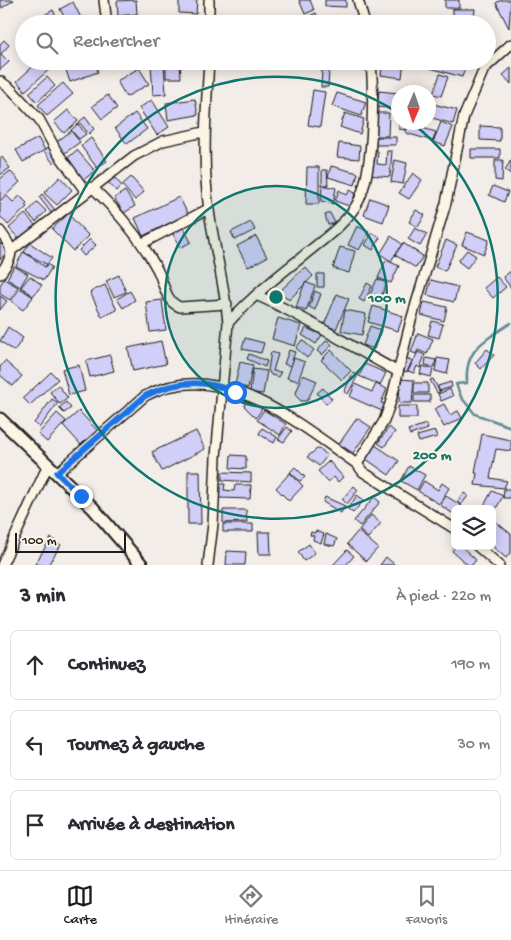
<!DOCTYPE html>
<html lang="fr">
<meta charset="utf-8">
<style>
:root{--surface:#fff;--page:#f7f7f7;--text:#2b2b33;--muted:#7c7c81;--line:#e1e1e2;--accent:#1c1c1c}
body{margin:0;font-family:"Gochi Hand",sans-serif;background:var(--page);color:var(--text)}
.controls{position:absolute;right:15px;bottom:15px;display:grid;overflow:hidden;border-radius:8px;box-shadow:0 2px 12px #0003}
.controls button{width:45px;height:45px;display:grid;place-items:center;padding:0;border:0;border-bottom:1px solid var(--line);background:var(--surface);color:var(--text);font:25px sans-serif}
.compass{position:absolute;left:391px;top:85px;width:45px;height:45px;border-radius:50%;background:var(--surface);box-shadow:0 2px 12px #0003;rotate:182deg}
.scale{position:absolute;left:15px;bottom:12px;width:111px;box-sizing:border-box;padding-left:5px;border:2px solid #1c1c1c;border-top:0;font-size:14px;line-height:18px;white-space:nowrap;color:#1c1c1c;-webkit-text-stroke:4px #fcf5e5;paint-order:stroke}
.stop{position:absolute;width:15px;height:15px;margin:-11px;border:4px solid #1a73e8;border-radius:50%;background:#fff}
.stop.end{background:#1a73e8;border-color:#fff;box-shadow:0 1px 5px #0008}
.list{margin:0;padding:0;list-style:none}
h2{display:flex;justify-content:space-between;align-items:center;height:65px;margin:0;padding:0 20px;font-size:21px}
h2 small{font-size:16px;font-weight:400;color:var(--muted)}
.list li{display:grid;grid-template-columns:32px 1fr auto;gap:15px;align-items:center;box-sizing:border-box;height:70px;margin:0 10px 10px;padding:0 10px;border:1px solid var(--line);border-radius:8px}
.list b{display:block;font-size:19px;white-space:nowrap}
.list em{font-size:16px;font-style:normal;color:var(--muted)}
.icon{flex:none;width:28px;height:28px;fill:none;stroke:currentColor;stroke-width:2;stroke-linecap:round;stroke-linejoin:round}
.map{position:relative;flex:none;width:511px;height:565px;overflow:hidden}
.search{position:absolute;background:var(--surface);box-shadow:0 2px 12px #0003;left:15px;right:15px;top:15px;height:55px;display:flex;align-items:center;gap:12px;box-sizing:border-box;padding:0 18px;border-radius:28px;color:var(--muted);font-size:19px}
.sheet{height:305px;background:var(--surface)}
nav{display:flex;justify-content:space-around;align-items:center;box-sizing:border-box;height:70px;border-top:1px solid var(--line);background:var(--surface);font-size:14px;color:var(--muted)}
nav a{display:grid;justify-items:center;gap:2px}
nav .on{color:var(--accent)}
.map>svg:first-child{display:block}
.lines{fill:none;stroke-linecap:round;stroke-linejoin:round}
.stream{stroke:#5c8b93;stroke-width:2.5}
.building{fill:#d1cef7;stroke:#1c1c1c}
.street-casing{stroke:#1c1c1c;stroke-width:12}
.secondary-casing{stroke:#1c1c1c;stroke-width:15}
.street{stroke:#fcf5e5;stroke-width:9}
.secondary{stroke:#fcf5e5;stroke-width:11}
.route{stroke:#1a73e8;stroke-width:6}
.ring{fill:none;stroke:#0f766e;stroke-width:2.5}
.centre{fill:#0f766e;stroke:#fcf5e5;stroke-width:2.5}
.ring-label{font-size:15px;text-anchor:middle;font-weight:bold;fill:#0f766e;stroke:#fcf5e5;stroke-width:4;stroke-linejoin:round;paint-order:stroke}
</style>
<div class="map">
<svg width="511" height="565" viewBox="0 0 511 565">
<rect width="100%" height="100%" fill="#f3ede9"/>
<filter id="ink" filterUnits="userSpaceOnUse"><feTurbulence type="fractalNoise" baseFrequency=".02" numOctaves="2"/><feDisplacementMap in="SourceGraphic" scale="10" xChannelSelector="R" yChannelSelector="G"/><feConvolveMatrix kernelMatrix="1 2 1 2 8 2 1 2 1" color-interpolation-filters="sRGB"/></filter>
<g filter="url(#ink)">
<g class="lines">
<path class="stream" d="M511,323C485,340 464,349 467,383L456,384L461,397L475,414L511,427"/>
</g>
<path class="building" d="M0,0H14L2,8Z
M136,0L137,14L118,16L117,1Z
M179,0H197L196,14L179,13Z
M299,0H310L314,10L305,14Z
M325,0H346V7L325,6Z
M445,0H459V8H445Z
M501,0H511L509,28L496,3Z
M73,2L84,24H68L60,9Z
M453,9H475L474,19H453Z
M53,10L60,24H44L41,17Z
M316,13L321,24H307L305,18Z
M136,17L137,24H119V20Z
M4,40L9,45L1,54L9,62L0,70V44Z
M39,61H46L52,67L25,91L17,81Z
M80,61H94L98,72L70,82L65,67Z
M324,61H334L333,70H324Z
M336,61H366L365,70L335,67Z
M383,61H404L402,78L381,75Z
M424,61H438L465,69L462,77L423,66Z
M164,63L166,94L153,95L151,64Z
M180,63L181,78H166V64Z
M139,68L149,84L126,97L117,81Z
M511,68V84L503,75Z
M322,70H329L328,87H321Z
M440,74L448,77L441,96L433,94Z
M47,77L55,86L37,102L29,93Z
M63,83L73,94L47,116L38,105Z
M313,90L325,92L320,127L308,125Z
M379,91L398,93V109L377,107Z
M337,93L366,102L361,116L332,106Z
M108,95L117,108L102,119L92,106Z
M195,99L198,115L168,120L166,103Z
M152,100L169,127L157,135L139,108Z
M433,104L457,110L453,124L429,117Z
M68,110L78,121L64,133L54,122Z
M135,113L147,129L127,144L115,128Z
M345,113L364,119L360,134L340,127Z
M376,113H389L388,136H375Z
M85,117L94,129L89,134L79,122Z
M399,122H406L405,130L399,129Z
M441,122L453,127L445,146L433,142Z
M78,124L86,134L79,139L71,130Z
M408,124L436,132L433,141L406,133Z
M480,126L500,127V141L480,140Z
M71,131L80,142L62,155L54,144Z
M374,137H396V145H374Z
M38,138L45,150L23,162L16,150Z
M91,138L107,161L97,168L81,146Z
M339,143L360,146L359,159L337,157Z
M48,147L58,159L53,163L44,151Z
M471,149H500V158H471Z
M77,150L95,171L82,181L65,160Z
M371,150L378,151L377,164L386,165L387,151H392L390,177L369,175Z
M2,157L10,168L0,175V158Z
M395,160L407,163L403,184L391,182Z
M495,160H503L502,181L495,180Z
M511,160V174L505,170Z
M331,166L358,173L355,185L328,177Z
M307,167H319V204H306Z
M322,170H327L328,185H322Z
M10,171L20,182L0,201V179Z
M413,173L422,180L409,199L399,193Z
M60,177L72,190L57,205L44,193Z
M114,177L122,186L116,191L108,182Z
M131,177L144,192L135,200L122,185Z
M322,185L336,188L333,204L321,201Z
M493,186L508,192L504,202L489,195Z
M339,190L347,195L350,190L355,193L352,207L335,201Z
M125,191L135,206L124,213L114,198Z
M42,194L56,211L52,214L39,197Z
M7,196L13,202L20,196L27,203L25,205L27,207L8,225L0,216V203Z
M179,197L188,214L143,236L135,218Z
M370,198L389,205L383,222L364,215Z
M37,202L46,211L36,222L27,213Z
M416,210L425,215L418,227L409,222Z
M330,213L335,223L328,225L325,215Z
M25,214L36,226L20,240L9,228Z
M68,214L89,236L73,251L52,229Z
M251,222L255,230L235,240L231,232Z
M357,226L369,232L359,250L348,245Z
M183,227L191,242L180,248L172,232Z
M415,228L427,234L420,246L408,239Z
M467,232L489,240L484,254L462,245Z
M372,233L380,237L373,250L365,245Z
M256,236L267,257L248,267L237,246Z
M391,236L402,244L391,261L380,254Z
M90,239L96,245L84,256L79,250Z
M446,240L457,245L445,271L435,267Z
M0,243L8,251L0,260Z
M30,243L52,258L45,267L24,252Z
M403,243L423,256L416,268L395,255Z
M340,247L355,251L349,273L333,268Z
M467,250L476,256L467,268L458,261Z
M23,252L52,267L44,280L16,266Z
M386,260L399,266L391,283L378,278Z
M14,266L28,274L20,287L7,279Z
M305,267L313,276L289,300L280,291Z
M511,271V288L503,277Z
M317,274H324V287H317Z
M119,275L126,292L114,297L106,281Z
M30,276L42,285L33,296L21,287Z
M497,277L506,287L493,298L484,288Z
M4,279L18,287L10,300L0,294V285Z
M377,279L387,283L379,301L369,297Z
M431,280L458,287L454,302L427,295Z
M305,282L315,286L306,311L296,307Z
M367,283L372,286L364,302L359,299Z
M105,285L117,310L102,317L90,292Z
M20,288L33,297L23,310L11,301Z
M130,291L135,300L123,308L117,299Z
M315,291L321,294L315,310L309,307Z
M337,294L349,299L336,329L324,325Z
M0,296L7,301L0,310Z
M162,300L166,330L150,332L146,302Z
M424,302L447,307L444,321L421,315Z
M373,306L403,316L398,331L368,322Z
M345,310L366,314L362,335L341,331Z
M278,318L301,325L295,346L272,339Z
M432,321L443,324L439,338L428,335Z
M370,326L381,330L374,349L363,345Z
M8,327L23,338L14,351L0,341Z
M306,328L322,335L316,344L302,335Z
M418,333L433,339L427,354L418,350L416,354L411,352Z
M245,338L264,343L261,353L242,349Z
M302,340L314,350L307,358L296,348Z
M327,340L332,345L322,355L317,351Z
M161,341L166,364L133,371L128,348Z
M487,349L494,355L481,369L475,363Z
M289,350L295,352L290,366L284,364Z
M331,350L351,371L342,380L321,360Z
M271,352L278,354L273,371L281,372L278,377L271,375L268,370Z
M418,352L425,355L420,368L417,366L414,373L408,371Z
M249,354L267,361L265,367L247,359Z
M110,355L114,371L90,377L86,361Z
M294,358L305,362L298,381L287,378Z
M406,358L412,361L407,372L401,370Z
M426,358L436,360L434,367L425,365Z
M437,358L450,360L447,374L435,371Z
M5,361L22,376L13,386L0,375V367Z
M240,362L253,365L248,388L235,385Z
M365,364L386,373L380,385L359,376Z
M79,365L85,391L69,395L62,369Z
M422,366L433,369L431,377L420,374Z
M253,369L267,371L263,394L250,392Z
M51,372L58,379L30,405L23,398Z
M353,373L358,375L348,394L344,392Z
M303,375L317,381L307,401H301L295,395Z
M400,379L414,380L412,403H399Z
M433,379L440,392L437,393L430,380Z
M451,382L452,387L439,391L438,386Z
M414,383H428V393H414Z
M355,384L372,392L376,384L387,389L381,403L385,404L382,411L350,397Z
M58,385L68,398L60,404L50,392Z
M323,388L332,399L326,404L317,393Z
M450,389L453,396L441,401L438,394Z
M414,395H430V402H414Z
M52,399L58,403L39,428L34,423Z
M247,401L262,409L256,418L244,406Z
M66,402L71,408L64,413L59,408Z
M444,404L450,415L458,411L462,418L444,427L434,409Z
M398,406H417V418H398Z
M264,410L286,424L280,435L257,420Z
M79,411L97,430L81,445L63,425Z
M57,413L66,421L47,442L38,434Z
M357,418L371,427L353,453L339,444Z
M426,424L428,429L410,435L408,430Z
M287,427L292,431L284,442L278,439Z
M389,427L395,432L384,447L378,443Z
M262,428L277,437L274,443L259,434Z
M196,431L205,449L162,471L152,452Z
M435,431L437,437L419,442L417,436Z
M482,434L511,440V451L496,449L490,478L507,481L504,488L475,485L477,473H475Z
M375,445L399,461L389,475L366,459Z
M317,449L322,450L327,456L319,466L307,457Z
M231,455L246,456V469L230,468Z
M329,461L343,477L338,482L334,477L328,482L318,471Z
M409,466L425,475L417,490L401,481Z
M295,467L305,477L300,481L290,472Z
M188,471H200L201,524H188Z
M222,472L251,473V482L222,480Z
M290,473L303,486L289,501L276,488Z
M424,481L438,490L442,483L449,488L439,504L418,491Z
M220,484H225L224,490L234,491L235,485H251L250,499L219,498Z
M354,486L358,490L347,504L342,499Z
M504,489H510V498H503Z
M492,491L503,496L492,516V509H482Z
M464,493L468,496L461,505L457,502Z
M357,495L364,500L353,513L348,509Z
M446,496L462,506L460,509H455V515L440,505Z
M325,497L345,506L341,513L323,502Z
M374,497L380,502L360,526L354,521Z
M223,510H246L247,522L223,523Z
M371,515L381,523L368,538L359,530Z
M496,522L511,534V552L506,558L492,546V526Z
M223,524H253V532H223Z
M316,531L324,534L321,543L313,540L314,536L310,535L311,532L315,533Z
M358,531L378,548L366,561L347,544Z
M258,532H270L271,554H259Z
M326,534L337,539L334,546L324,544Z
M51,538L61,545L48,565H37L35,564Z
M309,544L315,553L304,561L298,552Z
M456,546H461L476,560L472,565H468L452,551Z
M347,550L354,556L346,565H333Z
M227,551L246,552L245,565H226Z
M386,557L395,565H380Z"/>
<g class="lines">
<defs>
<path id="street" d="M104,0L107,24
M209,0V24
M358,0L365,24
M118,61H132
M0,81L11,89L39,119L57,152L86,192
M92,187C118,212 140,237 157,269C164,282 165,302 180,307L227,304
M0,231C15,251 14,255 0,274
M143,243L208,209
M12,250L134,156L163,141L204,132
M256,295C305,316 349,346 397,371
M228,323C250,298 276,277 302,257C321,241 344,226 357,204C374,174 374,97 371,61
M57,473L145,396C220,356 297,423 357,464
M455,529L363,472L357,464L384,421L391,401L410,324L446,203L464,116L484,69L511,44
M477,546L499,565
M2,565L48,465
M208,565L213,524L216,457L228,323C225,285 214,248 209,210C202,161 206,111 209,61"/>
<path id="secondary" d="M0,419L93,508L142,565"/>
</defs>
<use href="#street" class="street-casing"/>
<use href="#secondary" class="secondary-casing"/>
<use href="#street" class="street"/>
<use href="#secondary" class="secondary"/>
</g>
</g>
<g class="lines" filter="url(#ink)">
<path class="route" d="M81,496L57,473L145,396C174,381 205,379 235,392"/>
</g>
<circle cx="276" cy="297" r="111" fill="#0f766e" fill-opacity=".12"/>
<g class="ring">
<circle cx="276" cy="297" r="111"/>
<path d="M412 123A221 221 0 1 1 398 113"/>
</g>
<circle cx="276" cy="297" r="8" class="centre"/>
<g class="ring-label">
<text x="387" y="302">100 m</text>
<text x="432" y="459">200 m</text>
</g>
</svg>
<div class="controls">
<button><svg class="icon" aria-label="layers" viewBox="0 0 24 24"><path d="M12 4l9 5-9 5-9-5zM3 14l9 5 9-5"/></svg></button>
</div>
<svg class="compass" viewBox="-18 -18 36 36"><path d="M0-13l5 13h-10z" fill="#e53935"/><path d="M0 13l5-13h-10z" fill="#7c7c81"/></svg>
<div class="scale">100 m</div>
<div class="stop" style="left:235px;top:392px"></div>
<div class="stop end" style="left:81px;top:496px"></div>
<div class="search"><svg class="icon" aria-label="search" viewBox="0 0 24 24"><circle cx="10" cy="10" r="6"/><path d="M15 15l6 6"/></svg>Rechercher</div>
</div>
<section class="sheet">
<h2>3 min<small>À pied · 220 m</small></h2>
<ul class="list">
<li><svg class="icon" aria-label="ahead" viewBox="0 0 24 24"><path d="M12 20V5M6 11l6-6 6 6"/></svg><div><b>Continuez</b></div><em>190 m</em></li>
<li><svg class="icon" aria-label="left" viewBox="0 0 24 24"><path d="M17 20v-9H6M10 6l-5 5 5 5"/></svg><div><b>Tournez à gauche</b></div><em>30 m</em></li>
<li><svg class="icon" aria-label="arrive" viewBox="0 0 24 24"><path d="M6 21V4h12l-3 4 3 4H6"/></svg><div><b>Arrivée à destination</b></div></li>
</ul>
</section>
<nav>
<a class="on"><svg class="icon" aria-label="map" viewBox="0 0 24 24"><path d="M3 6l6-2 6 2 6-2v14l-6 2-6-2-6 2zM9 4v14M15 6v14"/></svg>Carte</a>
<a><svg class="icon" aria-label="directions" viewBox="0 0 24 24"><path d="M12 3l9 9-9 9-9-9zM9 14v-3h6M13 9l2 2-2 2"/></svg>Itinéraire</a>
<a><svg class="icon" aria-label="saved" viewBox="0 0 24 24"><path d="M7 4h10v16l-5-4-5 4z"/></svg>Favoris</a>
</nav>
